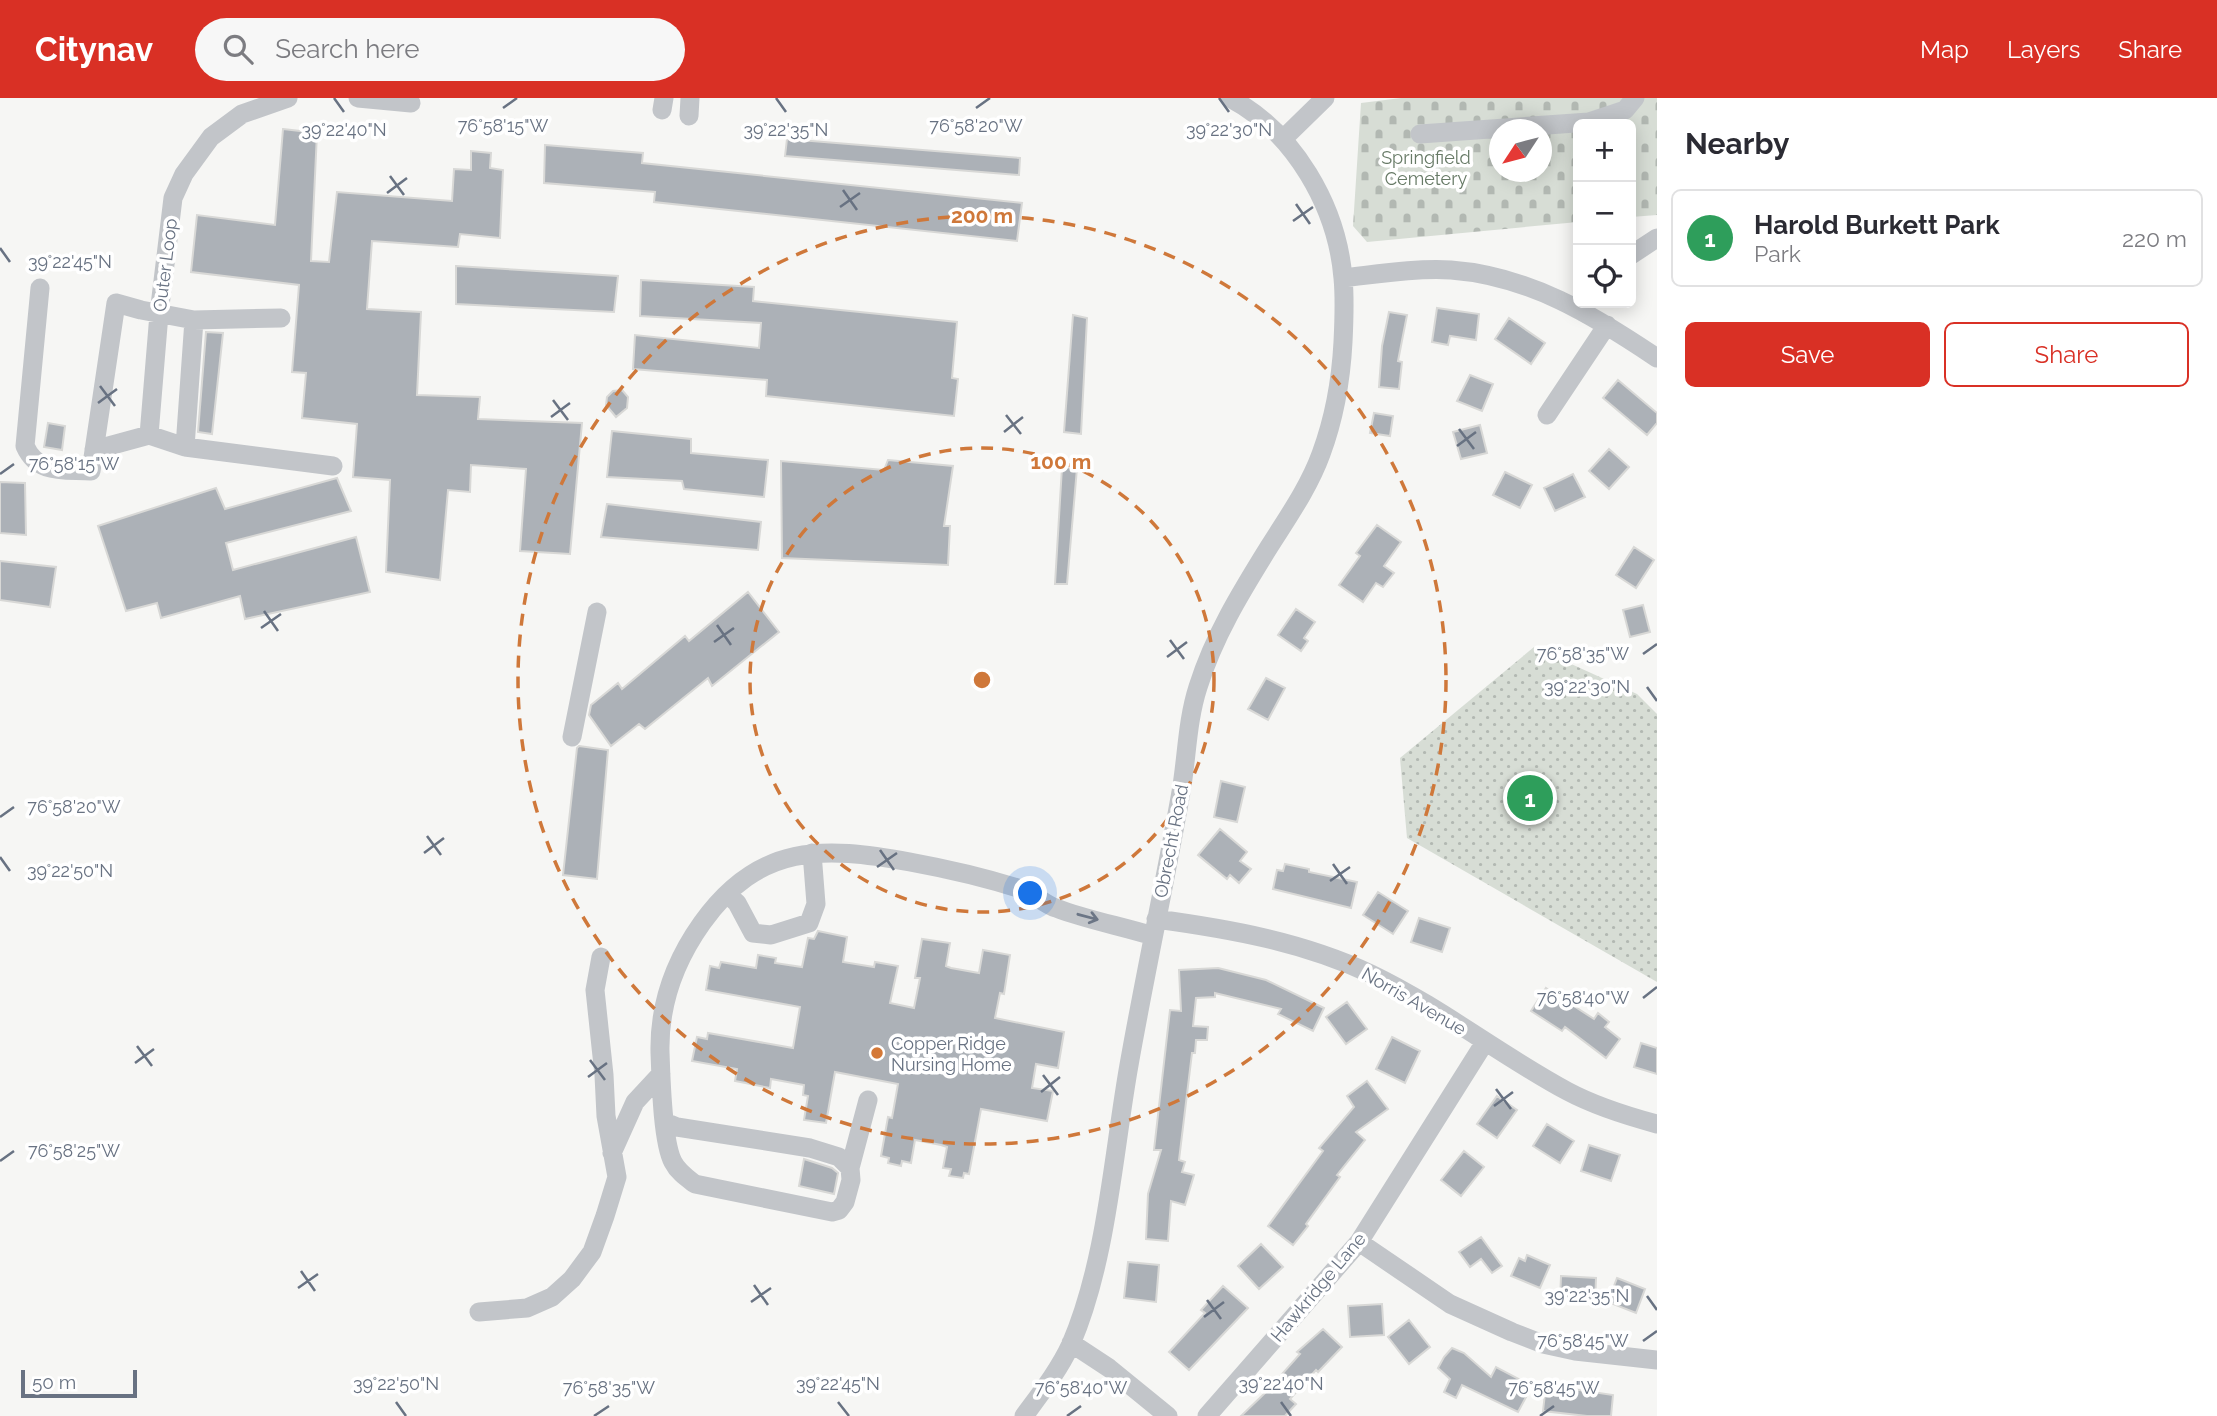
<!DOCTYPE html>
<meta charset="utf-8">
<style>
:root{--surface:#fff;--page:#f7f7f7;--text:#2b2b33;--muted:#7c7c81;--line:#e1e1e2;--accent:#d93025}
body{margin:0;font-family:Raleway,sans-serif;background:var(--page);color:var(--text)}
.controls{position:absolute;right:21px;top:21px;display:grid;overflow:hidden;border-radius:10px;box-shadow:0 4px 18px #0003}
.controls button{width:63px;height:63px;display:grid;place-items:center;padding:0;border:0;border-bottom:2px solid var(--line);background:var(--surface);color:var(--text);font:35px sans-serif}
.compass{position:absolute;left:1489px;top:21px;width:63px;height:63px;border-radius:50%;background:var(--surface);box-shadow:0 4px 18px #0003;rotate:234deg}
.scale{position:absolute;left:21px;bottom:18px;width:116px;box-sizing:border-box;padding-left:7px;border:4px solid #687282;border-top:0;font-size:19px;line-height:24px;white-space:nowrap;color:#687282;-webkit-text-stroke:5px #fff;paint-order:stroke}
.you{position:absolute;left:1031px;top:796px;width:24px;height:24px;margin:-18px;border:5px solid #fff;border-radius:50%;background:#1a73e8;box-shadow:0 0 0 10px #1a73e833}
.badge{display:grid;place-items:center;width:46px;height:46px;border-radius:50%;background:var(--accent);color:#fff;font-size:23px;font-weight:700}
.pin{position:absolute;translate:-50% -50%;border:4px solid #fff;box-shadow:0 2px 7px #0006}
.list{margin:0;padding:0;list-style:none}
h2{display:flex;justify-content:space-between;align-items:center;height:91px;margin:0;padding:0 28px;font-size:30px}
h2 small{font-size:23px;font-weight:400;color:var(--muted)}
.list li{display:grid;grid-template-columns:46px 1fr auto;gap:21px;align-items:center;box-sizing:border-box;height:98px;margin:0 14px 14px;padding:0 14px;border:2px solid var(--line);border-radius:10px}
.list b{display:block;font-size:26px;white-space:nowrap}
.list p{margin:0;font-size:23px;white-space:nowrap;color:var(--muted)}
.list em{font-size:23px;font-style:normal;color:var(--muted)}
.actions{display:flex;gap:14px;padding:21px 28px}
.actions a{flex:1;padding:16px 0;border:2px solid var(--accent);border-radius:10px;text-align:center;font-size:24px;color:var(--accent)}
.actions .main{background:var(--accent);color:#fff}
.icon{flex:none;width:38px;height:38px;fill:none;stroke:currentColor;stroke-width:2;stroke-linecap:round;stroke-linejoin:round}
.map{position:relative;flex:none;width:1657px;height:1318px;overflow:hidden}
header{display:flex;align-items:center;gap:42px;box-sizing:border-box;height:98px;padding:0 35px;background:var(--accent);color:#fff}
header strong{font-size:33px}
nav{display:flex;gap:38px;margin-inline-start:auto;font-size:24px}
.search{width:490px;height:63px;background:var(--page);display:flex;align-items:center;gap:18px;box-sizing:border-box;padding:0 24px;border-radius:38px;color:var(--muted);font-size:26px}
main{display:flex}
aside{flex:1;background:var(--surface)}
.map>svg:first-child{display:block}
.cemetery{fill:url(#cemetery-stones);fill-rule:evenodd}
.park{fill:url(#park-dots)}
.building{fill:#acb1b7;stroke:#d8d8d6;stroke-width:2}
.lines{fill:none;stroke-linecap:round;stroke-linejoin:round}
.minor{stroke:#c2c5c9;stroke-width:19}
.oneway{stroke:#6c7686}
.ticks{fill:none;stroke:#687282;stroke-width:2.5}
.ring{fill:none;stroke:#cf783a;stroke-width:3.5;stroke-dasharray:12 9}
.poi-dot{fill:#d47836;stroke:#fff;stroke-width:2.5}
.labels{text-anchor:middle;dominant-baseline:central;stroke-width:7;stroke-linejoin:round;paint-order:stroke}
.park-label{font-size:18px;fill:#677a66;stroke:#fff}
.street-label{font-size:18px;fill:#687282;stroke:#fff}
.poi-label{font-size:18px;fill:#687282;stroke:#fff;text-anchor:start}
.ticks-label{font-size:18px;text-anchor:middle;fill:#687282;stroke:#fff;stroke-width:7;stroke-linejoin:round;paint-order:stroke}
.centre{fill:#cf783a;stroke:#fff;stroke-width:3.5}
.ring-label{font-size:21px;text-anchor:middle;font-weight:bold;fill:#cf783a;stroke:#fff;stroke-width:7;stroke-linejoin:round;paint-order:stroke}
</style>
<header>
<strong>Citynav</strong>
<div class="search"><svg class="icon" aria-label="search" viewBox="0 0 24 24"><circle cx="10" cy="10" r="6"/><path d="M15 15l6 6"/></svg>Search here</div>
<nav><a>Map</a><a>Layers</a><a>Share</a></nav>
</header>
<main>
<div class="map">
<svg width="1657" height="1318" viewBox="0 0 1657 1318">
<defs>
<pattern id="cemetery-stones" width="16" height="16" patternUnits="userSpaceOnUse" patternTransform="scale(1.75)"><rect width="16" height="16" fill="#d7ddd5"/><path d="M2 7V4a2 2 0 0 1 4 0v3zM10 15v-3a2 2 0 0 1 4 0v3z" fill="#b2b8b2"/></pattern>
<pattern id="park-dots" width="8" height="8" patternUnits="userSpaceOnUse" patternTransform="scale(1.75)"><rect width="8" height="8" fill="#d7ddd5"/><path d="M2 2h.1M6 6h.1" fill="none" stroke="#b2b8b2" stroke-width="1.8" stroke-linecap="round"/></pattern>
</defs>
<rect width="100%" height="100%" fill="#f6f6f4"/>
<path class="cemetery" d="M1401,0H1657V117L1631,119V26H1578V124L1367,144L1353,128L1361,5ZM1500,32H1542V74H1500Z"/>
<path class="park" d="M1534,549L1637,596L1657,616V884L1407,740L1400,660Z"/>
<path class="building" d="M283,31L317,35L311,163L329,164L337,94L452,103L454,71L471,72V53L491,55L490,70L503,72L500,140L460,136L458,149L372,143L367,211L421,214L417,297L480,299L478,321L582,325L570,456L520,453L526,371L471,367L470,394L448,392L440,482L386,474L390,382L353,379L357,326L302,320L306,275L292,274L299,187L191,174L197,117L275,127Z
M787,41L1020,60L1019,77L785,58Z
M545,47L643,55L642,65L1022,105L1017,143L654,104L655,94L544,85Z
M456,168L618,178L614,214L456,206Z
M641,182L754,189L753,203L957,224L952,280L958,281L954,318L766,298L767,282L633,271L635,237L759,250L761,225L640,218Z
M1437,210L1479,216L1476,242L1450,238L1448,247L1432,244Z
M1389,214L1407,217L1398,263L1402,264L1399,291L1379,289L1382,248Z
M1073,217L1087,220L1081,336L1064,334Z
M1509,220L1545,245L1531,266L1495,241Z
M206,234L223,235L212,336L198,334Z
M1470,277L1493,286L1482,313L1457,303Z
M1618,282L1657,315V325L1647,337L1603,300Z
M622,292L628,299L627,310L616,319L606,307L607,299L613,293Z
M1374,315L1393,318L1390,338L1370,335Z
M48,325L65,328L62,352L44,349Z
M1480,327L1487,355L1461,361L1453,334Z
M612,333L691,341V355L768,362L764,399L684,391L682,383L607,379Z
M1609,351L1629,369L1609,391L1589,373Z
M888,362L953,368L944,428H950L948,467L782,460L781,363L884,372Z
M1062,369L1077,370L1067,486H1055Z
M1505,374L1532,387L1520,410L1493,397Z
M1573,376L1585,399L1555,413L1544,390Z
M337,380L351,413L226,445L233,472L356,439L370,494L245,521L240,498L161,520L157,505L126,513L98,428L216,390L225,411Z
M0,384L25,385L26,437L0,435Z
M607,406L761,424L758,452L601,439Z
M1377,427L1401,444L1384,468L1394,475L1383,489L1376,485L1363,504L1339,487L1360,458L1356,455Z
M1634,449L1654,462L1636,490L1616,477Z
M0,463L56,469L50,509L0,502Z
M748,494L779,534L712,588L708,580L645,631L639,626L611,648L589,617L591,607L618,585L622,591L685,538L689,543Z
M1643,507L1650,534L1630,539L1623,512Z
M1296,511L1315,524L1304,540L1308,543L1301,553L1278,537Z
M1266,580L1285,590L1268,622L1248,611Z
M579,648L608,652L597,781L563,777L577,650Z
M1221,683L1245,689L1237,724L1214,719Z
M1220,731L1247,754L1240,763L1251,771L1239,785L1230,777L1227,781L1198,757Z
M1285,766L1309,771V774L1357,784L1351,810L1273,791L1277,772L1283,773Z
M1378,794L1408,813L1393,836L1363,817Z
M1419,820L1450,830L1442,854L1411,844Z
M818,833L847,839L843,864L874,869L875,864L898,868L890,905L914,910L920,880H915L922,841L950,845L946,868L951,870L979,875L983,852L1010,857L1004,896L1000,895L995,920L1064,934L1058,970L1036,966L1032,990L1053,993L1047,1023L981,1011L969,1076L964,1075L963,1080L949,1078L951,1071L943,1070L947,1049L941,1047L915,1042L911,1065L902,1063L901,1068L888,1065L889,1060L881,1058L888,1019L892,1020L898,986L835,974L826,1025L804,1022L808,998L803,997L804,987L771,981L770,990L735,983L737,971L692,963L697,939L707,941L708,935L793,950L800,909L706,892L710,868L719,870L721,864L756,870L758,857L776,860L775,865L802,869L808,840L814,841Z
M1218,870L1266,882L1324,910L1313,933L1278,916L1281,911L1215,895V899L1196,900L1193,928L1208,929L1207,942H1196L1195,955H1192L1179,1062L1185,1064L1182,1074L1194,1077L1185,1107L1171,1103L1168,1143L1146,1141L1148,1096L1161,1052H1154L1170,912L1181,913L1179,872Z
M1546,890L1594,921L1598,915L1609,924L1605,929L1620,941L1606,960L1565,929L1562,933L1531,913Z
M1347,904L1367,931L1346,946L1326,919Z
M1392,939L1420,953L1405,985L1376,971Z
M1641,945L1657,950V976L1634,969Z
M1367,983L1388,1011L1356,1034L1365,1042L1337,1077L1340,1079L1306,1126L1308,1128L1293,1147L1268,1128L1323,1053L1319,1050L1354,1009L1347,998Z
M1497,998L1517,1012L1497,1040L1477,1026Z
M1547,1026L1574,1043L1560,1065L1533,1048Z
M1589,1047L1620,1057L1611,1083L1581,1073Z
M1464,1053L1484,1069L1461,1098L1441,1082Z
M804,1061L832,1070L838,1075L834,1096L799,1088Z
M1481,1139L1502,1168L1492,1175L1481,1161L1470,1169L1459,1154Z
M1261,1146L1283,1169L1259,1191L1238,1168Z
M1527,1157L1550,1167L1540,1190L1511,1178L1519,1160L1525,1163Z
M1128,1164L1159,1167L1156,1204L1124,1200Z
M1561,1178L1596,1180L1595,1206L1560,1204Z
M1617,1180L1645,1191L1636,1215L1608,1204Z
M1223,1188L1248,1210L1189,1272L1169,1254L1205,1215L1201,1212Z
M1382,1206L1384,1237L1350,1239L1348,1208Z
M1409,1222L1430,1249L1409,1266L1388,1239Z
M1323,1231L1342,1249L1318,1274L1316,1272L1290,1301L1296,1306L1285,1318H1241L1266,1294L1300,1256L1297,1254Z
M1452,1250L1464,1255L1491,1279L1496,1269L1532,1288L1518,1314L1462,1287L1456,1300L1444,1294L1450,1281L1438,1270L1444,1259Z
M1546,1287L1613,1297L1611,1318H1587L1543,1313Z"/>
<g class="lines">
<path class="minor" d="M358,0L411,5
M662,12L664,0
M689,18L690,0
M1420,36L1589,24L1625,12L1635,0
M1283,41L1325,0
M1631,157L1657,140
M1343,180C1379,176 1415,170 1451,172C1530,178 1593,217 1657,260
M40,190L25,348C38,377 64,371 91,373L116,205L141,212L194,222L185,349L149,337
M194,222L281,220
M1547,317L1607,227
M185,349L333,368
M94,352L149,337L159,216L173,100L184,76L211,39L242,16L288,0
M572,639L597,514
M727,796L737,805L753,835L771,837L809,825L816,806L812,755
M1156,821C1230,831 1303,844 1371,876C1440,909 1500,957 1567,993C1595,1008 1627,1018 1657,1026
M868,1002L850,1070L851,1082L845,1104L839,1112L832,1114L695,1086C687,1080 678,1074 673,1064C662,1043 661,979 660,954C659,907 675,863 702,825C759,745 823,748 910,764C948,771 987,780 1024,792C1035,796 1044,806 1056,810C1087,822 1121,828 1153,838
M665,1024L677,1029L810,1050L839,1059L850,1070
M612,1055L635,1004L661,976
M1359,1144L1450,1206L1512,1234L1543,1246L1575,1253L1657,1262
M479,1214L527,1210L552,1199L572,1181L592,1154L605,1118L617,1079L606,1018L604,977L595,892L601,859
M1071,1245L1109,1270L1168,1318
M1024,1318C1041,1295 1059,1272 1071,1246C1107,1162 1113,1057 1129,967C1145,876 1165,785 1181,694C1187,659 1187,623 1198,589C1214,538 1241,494 1269,449C1288,419 1309,389 1321,356C1334,321 1341,282 1343,244C1344,224 1345,201 1343,180C1337,108 1294,34 1230,0
M1207,1318L1359,1144L1485,944"/>
</g>
<defs><path id="oneway-shaft" d="M-6 0H5M1.5-3L5.5 0L1.5 3" fill="none" stroke-width="1.6" stroke-linecap="round" stroke-linejoin="round" transform="scale(1.75)"/></defs>
<use class="oneway" href="#oneway-shaft" transform="translate(1088 819) rotate(15)"/>
<path class="ticks" d="M334,0L344,14M776,0L786,14M1219,0L1229,14M503,10L517,0M976,10L990,0M390,78L404,97M843,92L857,112M387,95L407,80M1296,106L1310,126M840,109L860,95M1293,123L1313,109M0,150L10,164M100,288L115,308M553,302L568,322M98,305L117,291M1006,317L1021,336M551,319L570,305M1459,331L1474,351M1004,334L1023,319M1457,348L1476,334M0,376L14,366M264,513L278,533M717,527L731,547M261,530L281,516M1170,542L1184,561M714,544L734,530M1643,556L1657,546M1167,559L1187,544M1647,589L1657,603M0,719L14,709M427,738L441,757M880,752L894,772M424,755L444,740M0,759L10,773M1333,766L1347,786M877,769L897,755M1330,783L1350,769M1643,900L1657,889M137,948L152,968M590,962L605,982M135,965L154,951M1043,977L1058,997M588,979L607,965M1496,991L1511,1011M1041,994L1060,979M1494,1008L1513,994M0,1063L14,1053M301,1173L315,1193M754,1187L768,1207M298,1190L318,1176M1647,1198L1657,1212M1207,1202L1221,1221M751,1204L771,1190M1204,1219L1224,1204M1643,1243L1657,1233M396,1304L406,1318M838,1304L849,1318M1281,1304L1291,1318M594,1318L609,1308M1067,1318L1081,1308M1540,1318L1554,1308"/>
<g class="ring">
<circle cx="982" cy="582" r="232"/>
<circle cx="982" cy="582" r="464"/>
</g>
<circle class="poi-dot" cx="877" cy="955" r="7"/>
<g class="labels">
<g class="park-label">
<text x="1426" y="59">Springfield<tspan x="1426" dy="21">Cemetery</tspan></text>
</g>
<g class="street-label">
<text transform="translate(165 167) rotate(-83)">Outer Loop</text>
<text transform="translate(1171 743) rotate(-79)">Obrecht Road</text>
<text transform="translate(1414 903) rotate(30)">Norris Avenue</text>
<text transform="translate(1318 1189) rotate(-50)">Hawkridge Lane</text>
</g>
<g class="poi-label">
<text x="891" y="945">Copper Ridge<tspan x="891" dy="21">Nursing Home</tspan></text>
</g>
</g>
<g class="ticks-label">
<text x="976" y="34">76°58'20"W</text>
<text x="503" y="34">76°58'15"W</text>
<text x="344" y="38">39°22'40"N</text>
<text x="786" y="38">39°22'35"N</text>
<text x="1229" y="38">39°22'30"N</text>
<text x="70" y="170">39°22'45"N</text>
<text x="74" y="372">76°58'15"W</text>
<text x="1583" y="562">76°58'35"W</text>
<text x="1587" y="595">39°22'30"N</text>
<text x="74" y="715">76°58'20"W</text>
<text x="70" y="779">39°22'50"N</text>
<text x="1583" y="906">76°58'40"W</text>
<text x="74" y="1059">76°58'25"W</text>
<text x="1587" y="1204">39°22'35"N</text>
<text x="1583" y="1249">76°58'45"W</text>
<text x="396" y="1292">39°22'50"N</text>
<text x="838" y="1292">39°22'45"N</text>
<text x="1281" y="1292">39°22'40"N</text>
<text x="609" y="1296">76°58'35"W</text>
<text x="1081" y="1296">76°58'40"W</text>
<text x="1554" y="1296">76°58'45"W</text>
</g>
<circle cx="982" cy="582" r="10" class="centre"/>
<g class="ring-label">
<text x="982" y="125">200 m</text>
<text x="1061" y="371">100 m</text>
</g>
</svg>
<div class="controls">
<button>+</button>
<button>−</button>
<button><svg class="icon" aria-label="locate" viewBox="0 0 24 24"><circle cx="12" cy="12" r="6"/><path d="M12 2v4M12 18v4M2 12h4M18 12h4"/></svg></button>
</div>
<svg class="compass" viewBox="-18 -18 36 36"><path d="M0-13l5 13h-10z" fill="#e53935"/><path d="M0 13l5-13h-10z" fill="#7c7c81"/></svg>
<div class="scale">50 m</div>
<div class="you"></div>
<div class="pin badge" style="left:1530px;top:700px;background:#2e9e5b">1</div>
</div>
<aside>
<h2>Nearby<small></small></h2>
<ul class="list">
<li><span class="badge" style="background:#2e9e5b">1</span><div><b>Harold Burkett Park</b><p>Park</p></div><em>220 m</em></li>
</ul>
<div class="actions"><a class="main">Save</a><a>Share</a></div>
</aside>
</main>
